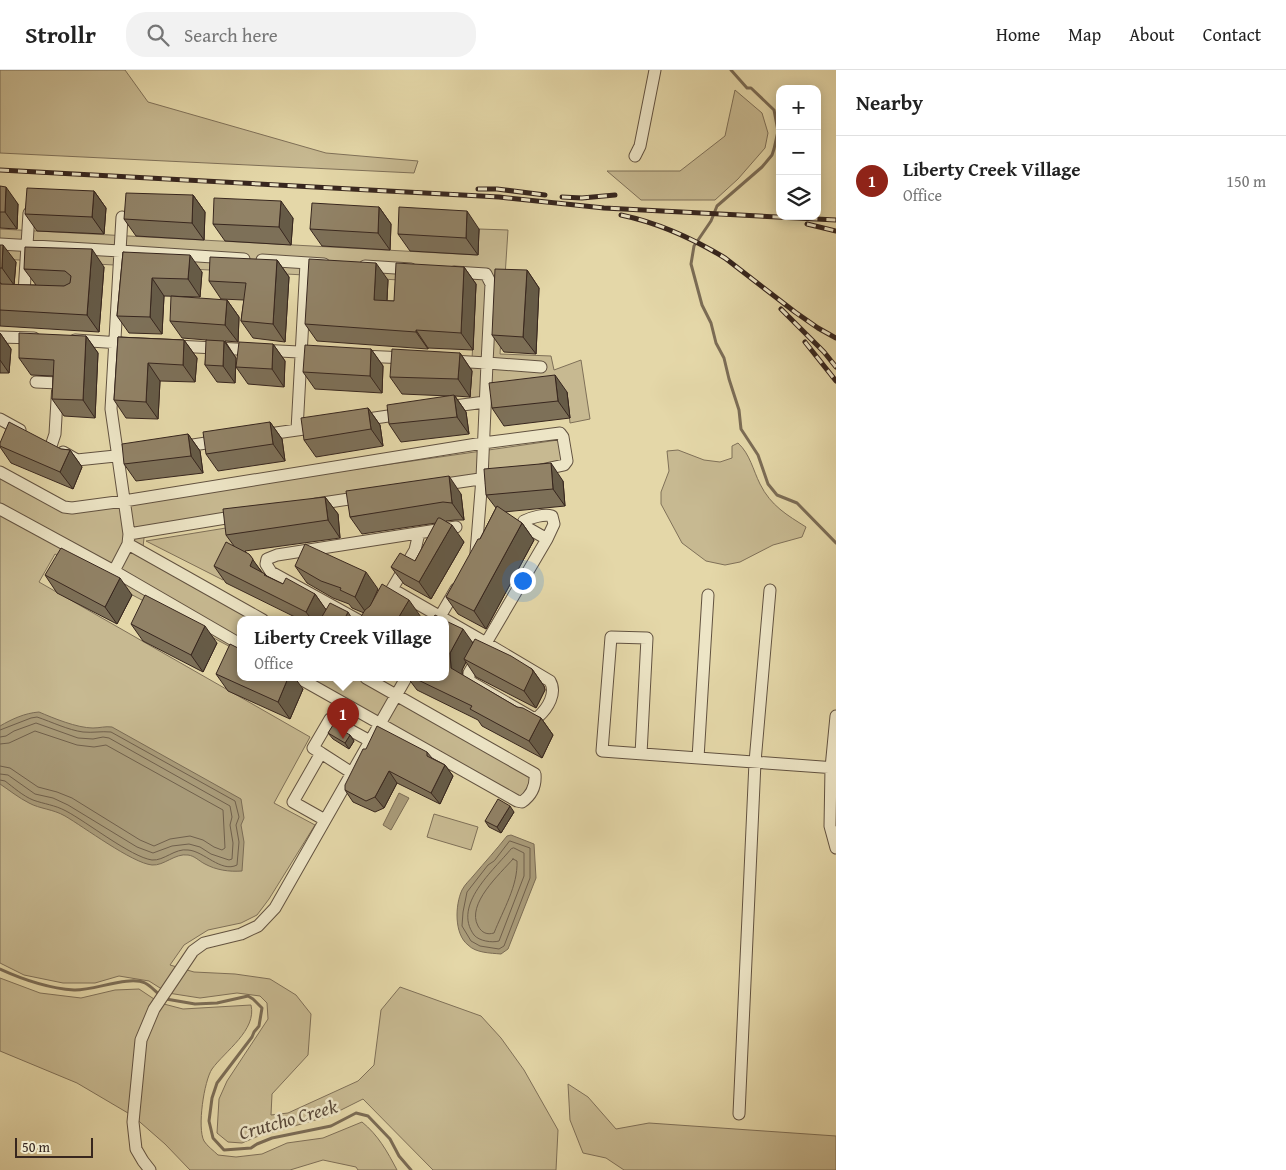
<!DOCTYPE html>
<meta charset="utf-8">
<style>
:root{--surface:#fff;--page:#f2f2f2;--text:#222;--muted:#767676;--line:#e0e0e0;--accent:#8f2418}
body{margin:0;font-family:"Gentium Book Plus",serif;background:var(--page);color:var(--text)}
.controls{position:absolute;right:15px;top:15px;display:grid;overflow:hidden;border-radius:10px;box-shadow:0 2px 12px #0003}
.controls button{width:45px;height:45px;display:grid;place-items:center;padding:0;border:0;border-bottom:1px solid var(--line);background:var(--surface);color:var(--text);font:25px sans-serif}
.scale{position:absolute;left:15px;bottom:12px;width:78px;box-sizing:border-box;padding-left:5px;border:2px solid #37261e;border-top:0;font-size:14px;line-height:18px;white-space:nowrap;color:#37261e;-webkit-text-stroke:4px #ede5c6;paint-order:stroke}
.you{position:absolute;left:522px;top:510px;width:18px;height:18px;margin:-12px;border:4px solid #fff;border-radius:50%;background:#1a73e8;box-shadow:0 0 0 8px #1a73e833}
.badge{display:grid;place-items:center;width:32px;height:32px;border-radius:50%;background:var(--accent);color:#fff;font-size:16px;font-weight:700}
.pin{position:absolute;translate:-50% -41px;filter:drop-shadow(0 1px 2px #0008)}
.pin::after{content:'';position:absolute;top:26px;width:18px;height:15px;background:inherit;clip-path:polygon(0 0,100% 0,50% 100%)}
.popup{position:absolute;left:237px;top:546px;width:212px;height:65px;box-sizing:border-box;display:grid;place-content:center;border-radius:10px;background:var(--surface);filter:drop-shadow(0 1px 4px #0005);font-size:16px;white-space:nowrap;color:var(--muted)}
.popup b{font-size:19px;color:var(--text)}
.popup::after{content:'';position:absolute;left:50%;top:100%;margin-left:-10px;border:10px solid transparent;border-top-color:var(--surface)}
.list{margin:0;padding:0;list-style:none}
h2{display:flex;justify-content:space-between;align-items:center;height:65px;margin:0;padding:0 20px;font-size:21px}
h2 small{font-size:16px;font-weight:400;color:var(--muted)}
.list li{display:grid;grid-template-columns:32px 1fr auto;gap:15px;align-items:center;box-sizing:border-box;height:90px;padding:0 20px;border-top:1px solid var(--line)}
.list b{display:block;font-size:19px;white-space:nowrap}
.list p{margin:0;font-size:16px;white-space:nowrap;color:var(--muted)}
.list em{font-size:16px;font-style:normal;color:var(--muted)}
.icon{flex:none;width:28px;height:28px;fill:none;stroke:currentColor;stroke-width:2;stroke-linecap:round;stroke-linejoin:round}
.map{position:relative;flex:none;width:836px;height:1100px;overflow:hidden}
header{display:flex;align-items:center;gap:30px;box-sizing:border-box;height:70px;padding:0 25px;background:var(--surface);border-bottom:1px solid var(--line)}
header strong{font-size:24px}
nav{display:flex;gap:28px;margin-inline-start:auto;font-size:18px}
.search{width:350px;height:45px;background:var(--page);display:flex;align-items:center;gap:12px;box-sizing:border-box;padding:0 18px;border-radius:20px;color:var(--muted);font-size:19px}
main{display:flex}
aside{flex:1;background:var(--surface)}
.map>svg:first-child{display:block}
.green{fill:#c7b991;stroke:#7f7058}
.water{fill:#a99b79;stroke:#7b6c55}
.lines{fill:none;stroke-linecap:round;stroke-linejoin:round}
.shore{stroke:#70604c;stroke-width:1}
.stream{stroke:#7b6c55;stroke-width:3}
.minor-casing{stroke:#625240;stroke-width:13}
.minor{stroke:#ede5c6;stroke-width:11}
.rail-casing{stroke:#37261e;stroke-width:5}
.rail{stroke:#ede5c6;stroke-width:3;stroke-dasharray:9;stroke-linecap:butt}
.wall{fill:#7d7058;stroke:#37261e}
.shaded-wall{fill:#665b47;stroke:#37261e}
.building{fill:#918266;stroke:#37261e}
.labels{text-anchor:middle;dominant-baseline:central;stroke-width:5;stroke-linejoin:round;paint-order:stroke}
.water-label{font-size:19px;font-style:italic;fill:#594939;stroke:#ede5c6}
</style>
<header>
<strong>Strollr</strong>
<div class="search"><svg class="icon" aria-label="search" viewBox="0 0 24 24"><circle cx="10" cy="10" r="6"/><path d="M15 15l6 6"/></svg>Search here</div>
<nav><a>Home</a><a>Map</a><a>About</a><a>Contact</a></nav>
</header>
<main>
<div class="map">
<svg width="836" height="1100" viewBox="0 0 836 1100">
<rect width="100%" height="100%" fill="#e4d7a8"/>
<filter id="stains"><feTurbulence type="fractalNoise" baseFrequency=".004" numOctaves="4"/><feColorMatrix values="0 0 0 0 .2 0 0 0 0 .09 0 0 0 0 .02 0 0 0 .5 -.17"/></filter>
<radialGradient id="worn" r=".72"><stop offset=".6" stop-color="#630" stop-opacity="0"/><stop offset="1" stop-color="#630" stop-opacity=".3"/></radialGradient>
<path class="green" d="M0,0H125L148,32L326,83L418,91L414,103L0,83Z
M735,20L762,43L768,63L765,78L738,109L715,130H641L607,101H680L725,66Z
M0,159L477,185L479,159L508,160L500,284L551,286L554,300L581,290L590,349L570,353L567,323L466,338L470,327L476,214L0,189Z
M558,370L563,392L145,459L142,486L257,550H240V582L55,484L39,512L310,667L274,733L315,755L269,829L257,845L241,853L208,860L184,875L170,895L194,902L235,904L270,909L296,925L311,944L308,985L272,1024L271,1045L288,1043L358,1011L374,995L381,940L400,917L481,946L501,968L524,1000L558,1060L556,1100H433L363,1029L329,1046L256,1067L242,1073L228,1072L217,1063L219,1029L227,1011L268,949L267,933L260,926L237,923L200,928L168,923L149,911L119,906L95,913H63L24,905L0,893V400L65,441Z
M738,373C750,384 753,400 760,414C771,436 787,445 806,457L802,467L773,475L740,492L725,495L706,491L682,473L661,434V422L669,401L667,381L678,380L704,390L720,392L732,388V376Z
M232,457L235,484L223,510L146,471Z
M289,608H359L533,705L521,730Z
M434,744L478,757L471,780L427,767Z
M0,908L40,923L81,928L115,920L139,919L160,933L183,939L251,935C257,960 225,981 212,999C204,1011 197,1058 204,1071C207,1076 214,1081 218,1085L236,1087L262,1084L287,1073L323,1068L362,1052C378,1065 387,1081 397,1100H358L356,1097L323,1090L290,1100H190L165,1074L133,1046L77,1013L0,981Z
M568,1014L588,1027L616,1059L649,1053L836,1066V1100H624L606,1088L583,1083L570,1050Z"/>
<path class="water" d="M39,642C53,648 77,658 93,658C100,658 105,656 112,657L241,729L244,748L241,755L244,772L242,801C229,802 216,800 205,794C199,791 195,786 188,785C175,783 164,796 152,795C132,793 84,757 65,746C53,739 40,739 29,733C19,728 9,720 0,714V656C12,649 25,643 39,642Z
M399,723L409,728L391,760L383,755Z
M511,765L534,774L536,808L508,879L501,884C490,883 476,883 468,875C454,864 455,835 462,820C465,814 470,810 474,805C485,792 496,780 507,766Z"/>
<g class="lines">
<path class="shore" d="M0,660L31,648L37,647C52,652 68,660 83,662C93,663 101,661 111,662L235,731L239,747L236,755L239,772L237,795C221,803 204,781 188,780C175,778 164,791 152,790C131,787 87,752 66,741C55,735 44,734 33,730C23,726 13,717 5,711L0,710
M0,667L6,666L14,661L36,653L78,668L93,669L103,667L109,668L230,736L232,747L230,755L233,773L232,789L229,790L211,784L200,777L189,774L172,776L153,783L137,777L68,735L53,728L35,724L8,705L0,704
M0,674L9,673L35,661L77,675L94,677L106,675L223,740L225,778L222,780L214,777L203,770L190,766L170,769L154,776L140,770L72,728L57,722L38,717L10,698L0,696
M510,771L530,778V808L504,876L499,879L480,876L471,871L462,856L463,842L467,822L488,795L494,791Z
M514,778L524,783V806L499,871C492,873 479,871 474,865C452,835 494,800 511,779Z
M513,789L517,791C518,816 503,840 494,863C487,865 482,863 478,856C466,834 500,804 513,789Z"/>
<path class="stream" d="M731,0L747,18H751L774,40L778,61L774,79L772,85L762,97L717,136L711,151L694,176L691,194L702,235L711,253L716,273L724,288L729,309L739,340L741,359L758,385L768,414L777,425L797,433L836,473
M0,899C24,910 47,918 74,920C93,921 129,905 145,913C151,916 156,922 160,925
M166,929L195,934L217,933L248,926L253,929L262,938L259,956L254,962L252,967L217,1013L212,1028L209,1051L213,1068L224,1080L251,1078L257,1074L272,1068L331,1056L356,1043L368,1046L390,1069L399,1086L411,1100"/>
<defs>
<path id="minor" d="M635,86L640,76L655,0
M0,174L120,181L122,147
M262,190L324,194
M365,196L411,199
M454,202L486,204L491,214L487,293L541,297
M0,222L24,223L29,143
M0,267L34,268
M75,270L121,273
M175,276L319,283
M362,286L406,288
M452,291L487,293L482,408L476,483
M36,312L58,313L55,364L51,376
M447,337L485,332
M0,349L20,360
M361,350L402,344
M297,360L306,193
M262,365L318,357
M180,377L219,371
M63,382L77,390L125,385
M0,402L64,437L72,438L124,431L483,373L560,363L563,367L567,391L564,395L541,400
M439,415L500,406
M316,434L362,427
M0,439L114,501
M129,464L238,446
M128,474L263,550
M392,519L415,480L419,463
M358,550L271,502L266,494L267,489L277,485L456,457
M375,550L392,519L486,573L547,469L554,454L552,446C544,444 532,447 524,451L526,457L547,469
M438,550L456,519
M486,573L550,611C557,623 548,638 538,647L533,648L469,611V603Z
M240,574L114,501L128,474L129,464L111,339L120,181L244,189
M299,608L517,731L522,732C532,725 536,716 535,704L366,608
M836,646L831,698L830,756L836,778
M321,683L352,703
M641,684L647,568L611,567L602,681L836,698
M698,688L708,525
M325,750L293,732L321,683L313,678L330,649L370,671
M739,1044L755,692L770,520
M150,1100L143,1091L136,1079L133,1052L141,970L154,939L193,881L204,873L241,864L258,856L275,838L406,608"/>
</defs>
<use href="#minor" class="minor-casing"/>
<use href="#minor" class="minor"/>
<defs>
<path id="rail" d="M0,100L499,127L604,138L836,150
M478,119H497L545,125
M562,127L582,128L615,125
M621,145C659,153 692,168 725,188L795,242L818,258L836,268
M807,154L836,161
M781,239L824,282L836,297
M805,272L836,311"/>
</defs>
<use href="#rail" class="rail-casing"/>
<use href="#rail" class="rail"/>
</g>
<path class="wall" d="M0,116L18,134L17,159L0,158Z
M94,121L106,138L104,164L37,161L25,144Z
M193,125L205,142L204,170L136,166L124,149Z
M379,137L391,154L390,180L322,176L310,159Z
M293,148L291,175L225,171L213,154Z
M479,159L478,185L410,181L398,164Z
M0,175L16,192L14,215H36L24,199L104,197L99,262L0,256Z
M123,182L202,202L200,227L164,226L162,264L129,263L117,246Z
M277,190L289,207L285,272L253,268L241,251L244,230L221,229L209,211Z
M464,197L476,214L473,280L428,278V279L317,271L305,254L388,210L387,231H394Z
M527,200L539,218L536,284L504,282L492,265Z
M227,230L239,247L238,272L225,271L236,288L235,313L217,312L205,295L207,270L182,268L170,251Z
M0,263L11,279L9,303H0Z
M86,266L98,283L95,348L64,346L52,329L53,306L31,305L19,288Z
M118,267L184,270L197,288L195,312L160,311L158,349L126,348L114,330Z
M273,274L285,291L284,317L248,314L236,297Z
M371,279L383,296L382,323L315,319L303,302Z
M460,283L472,301L470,327L455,326L466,342L469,364L401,372L389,354L449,326L402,324L390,307Z
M567,322L570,348L504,356L492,338Z
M368,338L380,355L383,376L316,387L304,370Z
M270,352L282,369L285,391L218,401L206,384Z
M188,364L200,381L203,403L136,411L124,394Z
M0,373L70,380L82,397L73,419L11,393L0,377Z
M563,411L565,436L504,442L522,453L534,470L486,559L458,544L446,527L480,469L496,438L486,425Z
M461,424L464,450H455L446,451L464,472L431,529L404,514L391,497L415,491L436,453L362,464L350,447Z
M325,427L338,444L340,468L245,481L263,503L265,504L267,506L283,514L315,524L326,540L353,550H301L226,513L214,496L234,476L226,465Z
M295,496L378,519L373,530L421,547L364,543L352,538L349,534L333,528L307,513Z
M45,505L132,525L117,554L57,523Z
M131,554L217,573L203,602L143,571Z
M473,573L532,599L544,616L545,620L536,638L476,607L466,592L462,600V605L517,637L541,648L553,665L542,688L482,656L478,650L417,620L408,608H446Z
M216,604L303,619L290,649L228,621Z
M328,663L350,665L354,671L349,679L333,669Z
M427,682L432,688L445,695L453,706L440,734L397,713L384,738L375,742L353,732L345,720Z
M514,742L501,763L489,757L485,751Z"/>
<path class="shaded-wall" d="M6,117L18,134L17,159L5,142Z
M94,121L106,138L104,164L92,147Z
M193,125L205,142L204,170L192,153Z
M281,131L293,148L291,175L279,157Z
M379,137L391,154L390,180L378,163Z
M467,141L479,159L478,185L466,168Z
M3,175L16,192L14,215L2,198Z
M92,179L104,197L99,262L87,245Z
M190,185L202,202L200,227L188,209Z
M277,190L289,207L285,272L273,254Z
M376,193L388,210L386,247L374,230Z
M464,197L476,214L473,280L461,263Z
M527,200L539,218L536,284L523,267Z
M152,208L164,226L162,264L150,247Z
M227,230L239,247L238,272L225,255Z
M416,260L428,278V279L416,262Z
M0,263L11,279L9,303L0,290Z
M86,266L98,283L95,348L83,330Z
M184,270L197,288L195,312L183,295Z
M224,271L236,288L235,313L223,296Z
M273,274L285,291L284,317L272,299Z
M371,279L383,296L382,323L370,306Z
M460,283L472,301L470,327L458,309Z
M148,293L160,311L158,349L146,332Z
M555,305L567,322L570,348L558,331Z
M454,325L466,342L469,364L457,347Z
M368,338L380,355L383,376L371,359Z
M270,352L282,369L285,391L273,374Z
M188,364L200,381L203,403L191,386Z
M70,380L82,397L73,419L60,402Z
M551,393L563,411L565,436L553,419Z
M449,406L461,424L464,450L452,433Z
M325,427L338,444L340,468L328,450Z
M522,453L534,470L486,559L474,541Z
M452,455L464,472L431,529L419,512Z
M249,484L265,507L250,496Z
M366,502L378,519L367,544L355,527Z
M120,508L132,525L117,554L105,537Z
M315,524L327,541L322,550H312L306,542Z
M409,530L421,547L419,550H397Z
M348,542L353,550H344Z
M205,556L217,573L203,602L191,585Z
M463,559L475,576L464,589L466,592L462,600L463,615L451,598L450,583Z
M532,599L544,616L545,620L536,638L524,621Z
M288,608H295L303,619L290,649L278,632Z
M541,648L553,665L542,688L529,671Z
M350,665L354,671L349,679L345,673Z
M445,695L453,706L440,734L431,723Z
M389,701L397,713L384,738L375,727Z
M510,736L514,742L501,763L497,757Z"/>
<path class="building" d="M0,116L6,117L5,142H0Z
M27,118L94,121L92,147L25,144Z
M126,123L193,125L192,153L124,149Z
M214,128L281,131L279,157L213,154Z
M312,133L379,137L378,163L310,159Z
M399,137L467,141L466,168L398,164Z
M0,175H3L2,198H0Z
M25,177L92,179L87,245L0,240V213H1V214L64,216L70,213L71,206L65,201L24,199Z
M123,182L190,185L188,209L152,208L150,247L117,246Z
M210,187L277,190L273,254L241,251L246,213L209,211Z
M309,189L376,193L374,230L394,231L396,193L464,197L461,263L416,260V262L305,254Z
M495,199L527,200L523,267L492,265Z
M171,226L227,230L225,255L170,251Z
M19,263L86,266L83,330L52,329L54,290L19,288Z
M118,267L184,270L183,295L148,293L146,332L114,330Z
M206,270L224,271L223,296L205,295Z
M239,272L273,274L272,299L236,297Z
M305,275L371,279L370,306L303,302Z
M392,279L460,283L458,309L390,307Z
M555,305L558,331L492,338L489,313Z
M454,325L457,347L389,354L387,335Z
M368,338L371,359L304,370L301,348Z
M9,352L61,379L70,380L60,402L0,376V373Z
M270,352L273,374L206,384L203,362Z
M188,364L191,386L124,394L122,374Z
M551,393L553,419L486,425L484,399Z
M449,406L452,433L443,432L350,447L346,421Z
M325,427L328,450L226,465L223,439Z
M497,436L522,453L474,541L446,527L478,469H480Z
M438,448H440L452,455L419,512L391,497L400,483L415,491Z
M226,472L249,484L253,489L250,496L265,504L264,505L283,514L286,508L315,524L306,542L214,496Z
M305,474L366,502L355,527L340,520L341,518L321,511L295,496Z
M61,478L120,508L105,537L45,505Z
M382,514L409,530L397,550H359L365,540L370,536Z
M145,525L205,556L191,585L131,554Z
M330,533L348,542L344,550H320Z
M435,545L445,550H432Z
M446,551L463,559L450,583L451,598L517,637L523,638L541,648L529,671L470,639L472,636L414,608H446Z
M475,569L511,586L532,599L533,602L524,621L464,589Z
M230,574L240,579V608H288L278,632L216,604Z
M333,655L350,665L345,673L328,663Z
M377,656L427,682V686L445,695L431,723L389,701L375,727L366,731L345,720V715L363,679H366Z
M498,729L510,736L497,757L485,751Z"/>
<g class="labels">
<g class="water-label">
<text transform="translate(288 1049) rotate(-16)">Crutcho Creek</text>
</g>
</g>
<rect width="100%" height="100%" filter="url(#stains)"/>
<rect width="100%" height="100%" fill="url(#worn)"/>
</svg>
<div class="controls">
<button>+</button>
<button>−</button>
<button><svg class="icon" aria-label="layers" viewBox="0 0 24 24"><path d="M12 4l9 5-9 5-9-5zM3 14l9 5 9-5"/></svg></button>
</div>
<div class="scale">50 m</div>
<div class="you"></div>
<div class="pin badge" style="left:343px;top:669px">1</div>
<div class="popup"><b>Liberty Creek Village</b>Office</div>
</div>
<aside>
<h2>Nearby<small></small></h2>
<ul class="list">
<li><span class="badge">1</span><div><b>Liberty Creek Village</b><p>Office</p></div><em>150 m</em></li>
</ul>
</aside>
</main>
